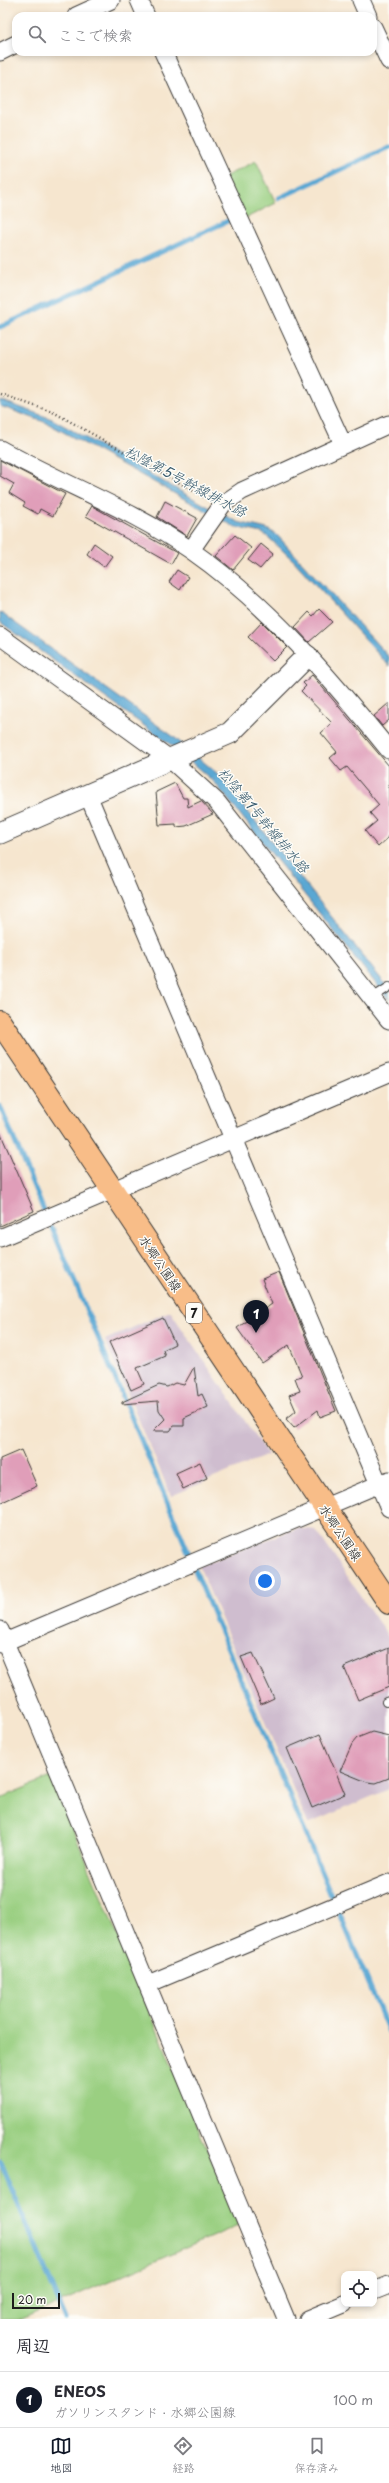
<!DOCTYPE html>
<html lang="ja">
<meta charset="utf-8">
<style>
:root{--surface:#fff;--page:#f7f7f7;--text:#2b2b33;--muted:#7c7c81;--line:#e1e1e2;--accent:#111827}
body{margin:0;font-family:"Playpen Sans","Klee One",sans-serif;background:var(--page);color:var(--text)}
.controls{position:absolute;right:12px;bottom:12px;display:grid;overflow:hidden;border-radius:8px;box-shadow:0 2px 6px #0003}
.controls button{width:36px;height:36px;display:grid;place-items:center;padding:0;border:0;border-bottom:1px solid var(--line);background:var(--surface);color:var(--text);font:20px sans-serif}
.scale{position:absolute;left:12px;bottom:10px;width:48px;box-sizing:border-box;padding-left:4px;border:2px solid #1c1c1c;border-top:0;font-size:11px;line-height:14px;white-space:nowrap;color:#1c1c1c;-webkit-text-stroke:3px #fdfcf7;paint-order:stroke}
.you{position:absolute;left:265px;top:1581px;width:14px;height:14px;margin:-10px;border:3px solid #fff;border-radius:50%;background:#1a73e8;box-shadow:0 0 0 6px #1a73e833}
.badge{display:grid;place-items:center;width:26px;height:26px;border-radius:50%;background:var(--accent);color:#fff;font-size:13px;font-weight:700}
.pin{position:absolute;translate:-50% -33px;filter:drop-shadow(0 1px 2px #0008)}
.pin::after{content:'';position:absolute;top:21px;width:14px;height:12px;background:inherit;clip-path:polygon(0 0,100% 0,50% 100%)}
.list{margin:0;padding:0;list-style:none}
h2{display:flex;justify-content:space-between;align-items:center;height:52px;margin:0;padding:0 16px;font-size:17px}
h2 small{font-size:13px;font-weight:400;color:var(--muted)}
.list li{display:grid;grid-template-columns:26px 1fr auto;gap:12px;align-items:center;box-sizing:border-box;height:56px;padding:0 16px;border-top:1px solid var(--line)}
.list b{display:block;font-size:15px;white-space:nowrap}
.list p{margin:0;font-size:13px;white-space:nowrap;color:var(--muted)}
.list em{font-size:13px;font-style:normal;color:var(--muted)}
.icon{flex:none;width:22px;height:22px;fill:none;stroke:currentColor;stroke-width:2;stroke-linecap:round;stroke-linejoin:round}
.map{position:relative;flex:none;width:389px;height:2319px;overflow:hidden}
.search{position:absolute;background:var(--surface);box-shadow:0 2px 6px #0003;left:12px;right:12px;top:12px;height:44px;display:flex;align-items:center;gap:10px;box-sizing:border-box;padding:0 14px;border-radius:12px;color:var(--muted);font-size:15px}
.sheet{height:108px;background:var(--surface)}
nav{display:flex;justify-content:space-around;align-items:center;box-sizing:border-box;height:56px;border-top:1px solid var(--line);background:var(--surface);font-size:11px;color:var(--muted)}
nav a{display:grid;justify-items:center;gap:2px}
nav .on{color:var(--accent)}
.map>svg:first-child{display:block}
.industrial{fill:#cfbdcf}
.green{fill:#9acf81;stroke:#5b764e}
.water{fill:#5aa7d3;stroke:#3b6278}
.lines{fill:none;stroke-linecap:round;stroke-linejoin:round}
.stream{stroke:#5aa7d3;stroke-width:5}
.building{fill:#e09eb9}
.service-casing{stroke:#3d3a37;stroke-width:10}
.minor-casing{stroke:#3d3a37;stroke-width:19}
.tertiary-casing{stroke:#3d3a37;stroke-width:23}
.primary-casing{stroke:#3d3a37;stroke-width:24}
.path{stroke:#3d3a37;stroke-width:2.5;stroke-dasharray:1 3;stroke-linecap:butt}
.service{stroke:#fff;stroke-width:8}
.minor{stroke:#fff;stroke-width:17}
.tertiary{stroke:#fff;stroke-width:21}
.primary{stroke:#f8bd88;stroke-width:22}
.labels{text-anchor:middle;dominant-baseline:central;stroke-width:3;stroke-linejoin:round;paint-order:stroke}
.shield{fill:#fdfcf7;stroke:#605f5e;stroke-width:1}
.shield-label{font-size:12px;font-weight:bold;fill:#1c1c1c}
.street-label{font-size:13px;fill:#1c1c1c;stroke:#fdfcf7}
.water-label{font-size:14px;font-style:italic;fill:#385b6e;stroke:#fdfcf7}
</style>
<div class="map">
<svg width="389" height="2319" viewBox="0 0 389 2319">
<rect width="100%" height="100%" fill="#fdfcf7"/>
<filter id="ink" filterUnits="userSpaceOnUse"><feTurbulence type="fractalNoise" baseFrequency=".025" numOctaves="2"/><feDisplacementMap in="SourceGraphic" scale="8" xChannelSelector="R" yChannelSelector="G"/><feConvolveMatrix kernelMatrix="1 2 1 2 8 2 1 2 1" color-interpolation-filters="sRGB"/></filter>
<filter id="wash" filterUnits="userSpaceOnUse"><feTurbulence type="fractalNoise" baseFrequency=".012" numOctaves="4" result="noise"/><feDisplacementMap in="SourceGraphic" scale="16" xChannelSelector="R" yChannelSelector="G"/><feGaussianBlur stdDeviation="0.9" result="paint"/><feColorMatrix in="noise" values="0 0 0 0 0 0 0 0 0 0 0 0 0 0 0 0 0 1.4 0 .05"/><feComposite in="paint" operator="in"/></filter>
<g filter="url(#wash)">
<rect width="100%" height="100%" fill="#f6e6cf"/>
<path class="industrial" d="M170,1311L268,1455L171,1496L105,1340Z
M298,1528L316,1530L389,1638V1789L308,1824L199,1566Z"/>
<path class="green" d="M256,161L276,203L244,219L224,177Z
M51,1777L239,2225L21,2319H0V1798Z"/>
<path class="water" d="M0,400L52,419L214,510L238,522L267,529L276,534L389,657V666L294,561L268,537L262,533L235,527L47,423L0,406Z
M0,612L174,737L218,774L389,989V1000L214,782L171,745L0,622Z"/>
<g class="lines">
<path class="stream" d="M279,198L389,147
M0,327L232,219
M0,1106L44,1211
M52,1228L189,1554
M195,1570L332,1897
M339,1912L389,2032
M0,2161L66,2319"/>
</g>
<g id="blocks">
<path class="building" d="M0,460L65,494L53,516L40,509L38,514L23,506L25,503L9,493L14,484L0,476Z
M165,501L197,518L187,536L157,517Z
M92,506L177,553L171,564L86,516Z
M235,535L251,548L233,570L216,556Z
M94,543L112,556L104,567L87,554Z
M261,544L273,554L260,569L248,560Z
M177,570L188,577L180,590L169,582Z
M319,609L332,622L309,642L295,627L309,612L313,616Z
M262,622L287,647L273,661L248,637Z
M312,675L389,766V837L378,847L365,831L377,821L370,813L379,805L347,767L341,771L330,758L337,752L321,733L332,723L301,691L306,686L303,683Z
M389,703V720L382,726L374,716Z
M175,783L183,798H187L188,807L201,801L213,814L186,826L176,827V824L159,825L156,792Z
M0,1132L34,1211L0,1226Z
M279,1272L336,1411L320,1417L318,1410L294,1428L286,1419L296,1411L289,1395L300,1391L295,1378L302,1376L289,1345L262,1363L237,1328L272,1304L262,1279Z
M163,1318L175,1344L163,1350L165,1356L137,1368L144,1384L131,1390L109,1342Z
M194,1367L198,1396L202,1394L208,1407L184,1418V1426H174L170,1431H153L165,1419L159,1410L158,1401L122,1404V1402L159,1385L167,1387L175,1383L184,1385Z
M21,1450L37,1486L0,1503V1459Z
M200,1462L207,1478L183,1489L176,1473Z
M389,1648V1687L358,1700L344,1667Z
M253,1653L274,1698L261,1704L241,1657Z
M372,1732L389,1736V1778L376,1783L367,1782L340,1771L352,1744L357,1738Z
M320,1734L345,1794L312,1808L287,1748Z"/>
</g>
</g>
<g filter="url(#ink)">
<use href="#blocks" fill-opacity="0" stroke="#3d3a37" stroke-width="1"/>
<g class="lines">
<defs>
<path id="service" d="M372,998L389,987
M386,1702L389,1701"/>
<path id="minor" d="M139,0L146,16
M361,0L368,16
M76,16L111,0
M373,27L389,61
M0,52L16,44
M163,52L343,444
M0,449C63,484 133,510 192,551C268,604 331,679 389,750
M191,550L223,504L242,491L389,424
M0,636L171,760L217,802L389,1020
M88,795L389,1508
M0,1238L389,1073
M0,1630L286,2319
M0,1644L389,1480
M148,1984L389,1883
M374,2291L389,2285
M308,2319L344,2304"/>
<path id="tertiary" d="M0,833L230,733L307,656"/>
<path id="primary" d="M0,1022L389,1603"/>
</defs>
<use href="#service" class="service-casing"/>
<use href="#minor" class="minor-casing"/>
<use href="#tertiary" class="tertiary-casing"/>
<use href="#primary" class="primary-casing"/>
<path class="path" d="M0,394L55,413L208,499"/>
<use href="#service" class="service"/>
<use href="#minor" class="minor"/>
<use href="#tertiary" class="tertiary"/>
<use href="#primary" class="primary"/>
</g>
</g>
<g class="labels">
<rect class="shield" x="186" y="1303" width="16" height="20" rx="3"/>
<g class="shield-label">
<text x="194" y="1313">7</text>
</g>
<g class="street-label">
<text transform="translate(161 1263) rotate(56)">水郷公園線</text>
<text transform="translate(341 1532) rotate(56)">水郷公園線</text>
</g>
<g class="water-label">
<text transform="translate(186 481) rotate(28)">松陰第5号幹線排水路</text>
<text transform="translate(264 820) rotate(50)">松陰第1号幹線排水路</text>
</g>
</g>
</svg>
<div class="controls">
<button><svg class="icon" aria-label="locate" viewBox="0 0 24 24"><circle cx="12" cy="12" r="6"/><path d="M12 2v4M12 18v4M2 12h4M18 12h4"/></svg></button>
</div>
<div class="scale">20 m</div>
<div class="you"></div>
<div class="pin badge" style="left:256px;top:1333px">1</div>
<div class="search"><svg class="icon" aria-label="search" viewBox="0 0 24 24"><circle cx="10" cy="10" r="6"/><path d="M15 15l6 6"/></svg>ここで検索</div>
</div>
<section class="sheet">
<h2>周辺<small></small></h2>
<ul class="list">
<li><span class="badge">1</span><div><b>ENEOS</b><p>ガソリンスタンド · 水郷公園線</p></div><em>100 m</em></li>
</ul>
</section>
<nav>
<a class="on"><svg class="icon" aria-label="map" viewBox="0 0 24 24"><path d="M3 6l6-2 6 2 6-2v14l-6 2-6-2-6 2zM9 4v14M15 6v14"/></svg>地図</a>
<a><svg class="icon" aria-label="directions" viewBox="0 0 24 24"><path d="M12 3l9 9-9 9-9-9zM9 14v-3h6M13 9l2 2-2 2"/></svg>経路</a>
<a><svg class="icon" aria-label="saved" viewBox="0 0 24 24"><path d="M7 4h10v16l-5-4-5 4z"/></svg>保存済み</a>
</nav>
